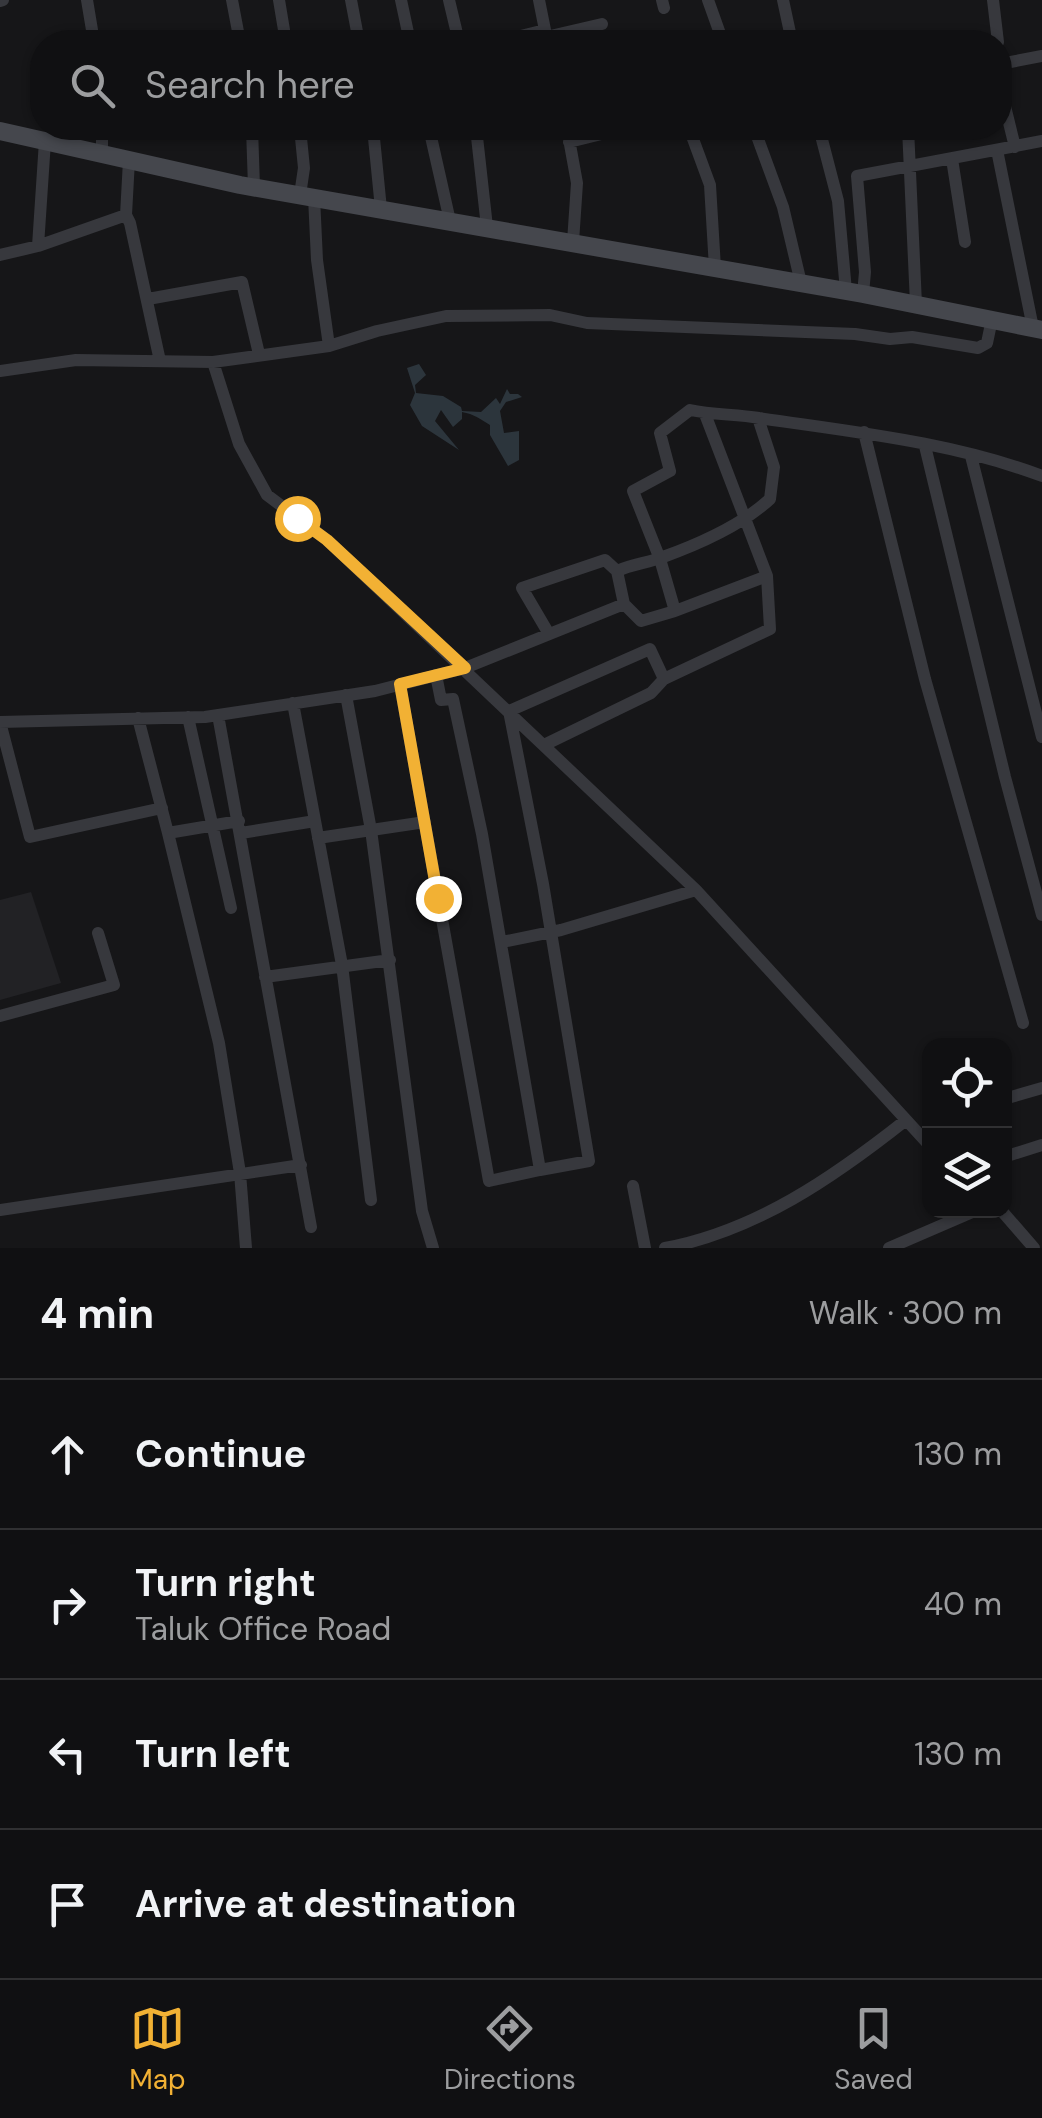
<!DOCTYPE html>
<meta charset="utf-8">
<style>
:root{--surface:#101012;--page:#19191b;--text:#f1f3f6;--muted:#9c9d9f;--line:#303032;--accent:#f2b134}
body{margin:0;font-family:"DM Sans",sans-serif;background:var(--page);color:var(--text)}
.controls{position:absolute;right:30px;bottom:30px;display:grid;overflow:hidden;border-radius:20px;box-shadow:0 2px 8px #0004}
.controls button{width:90px;height:90px;display:grid;place-items:center;padding:0;border:0;border-bottom:2px solid var(--line);background:var(--surface);color:var(--text);font:50px sans-serif}
.stop{position:absolute;width:30px;height:30px;margin:-22px;border:8px solid #f2b134;border-radius:50%;background:#fff}
.stop.end{background:#f2b134;border-color:#fff;box-shadow:0 2px 10px #0008}
.list{margin:0;padding:0;list-style:none}
h2{display:flex;justify-content:space-between;align-items:center;height:130px;margin:0;padding:0 40px;font-size:42px}
h2 small{font-size:32px;font-weight:400;color:var(--muted)}
.list li{display:grid;grid-template-columns:65px 1fr auto;gap:30px;align-items:center;box-sizing:border-box;height:150px;padding:0 40px;border-top:2px solid var(--line)}
.list b{display:block;font-size:38px;white-space:nowrap}
.list p{margin:0;font-size:32px;white-space:nowrap;color:var(--muted)}
.list em{font-size:32px;font-style:normal;color:var(--muted)}
.icon{flex:none;width:55px;height:55px;fill:none;stroke:currentColor;stroke-width:2;stroke-linecap:round;stroke-linejoin:round}
.map{position:relative;flex:none;width:1042px;height:1248px;overflow:hidden}
.search{position:absolute;background:var(--surface);box-shadow:0 2px 8px #0004;left:30px;right:30px;top:30px;height:110px;display:flex;align-items:center;gap:25px;box-sizing:border-box;padding:0 35px;border-radius:40px;color:var(--muted);font-size:38px}
.sheet{height:730px;background:var(--surface)}
nav{display:flex;justify-content:space-around;align-items:center;box-sizing:border-box;height:140px;border-top:2px solid var(--line);background:var(--surface);font-size:28px;color:var(--muted)}
nav a{display:grid;justify-items:center;gap:5px}
nav .on{color:var(--accent)}
.map>svg:first-child{display:block}
.built{fill:#222225}
.water{fill:#2c353c}
.lines{fill:none;stroke-linecap:round;stroke-linejoin:round}
.minor{stroke:#37383d;stroke-width:12}
.secondary{stroke:#45474d;stroke-width:18}
.route{stroke:#f2b134;stroke-width:12}
</style>
<div class="map">
<svg width="1042" height="1248" viewBox="0 0 1042 1248">
<rect width="100%" height="100%" fill="#161618"/>
<path class="built" d="M31,892L61,983L0,1000V900Z"/>
<path class="water" d="M419,364L426,375L415,385L416,393L443,396L461,407L462,411L481,412L496,398L500,404L507,389L510,394H518L522,397L506,402L500,411L504,433L519,431V460L508,466L490,435V425C480,419 474,414 462,412V419L453,427L441,410L435,421L459,450L422,426L410,405L415,393L407,368Z"/>
<g class="lines">
<path class="minor" d="M87,0L94,42
M232,0L240,42
M279,0L286,42
M351,0L359,42
M401,0L410,42
M449,0L459,42
M539,0L546,35
M662,0L664,8
M708,0L723,42
M783,0L792,42
M993,0L998,42
M0,1L3,0
M546,37L602,24
M497,42L545,30
M1000,64L1042,56
M1000,86L1015,147
M102,128V154
M252,128L254,187
M300,128L304,168L300,195
M373,128L381,209
M429,128L450,221
M476,128L487,227
M567,128L577,183L573,242
M689,128L710,185L715,268
M754,128L783,207L801,283
M819,128L838,201L846,291
M908,128L916,304
M569,142L626,128
M997,150L1033,328
M952,159L965,242
M129,160L126,215L130,223L160,361
M314,197L317,260L329,346
M38,246L45,141
M0,255L38,246L126,215
M863,294L865,272L857,176L1042,141
M148,299L242,282L259,354
M213,362L239,444L267,495L327,540L696,890L930,1146
M0,371L76,360L213,362L329,346L377,331L446,316L550,315L587,323L855,334L890,339L912,337L978,348L987,343L992,319
M705,414L767,576L675,611L660,559L633,491L670,471L660,433L690,410C713,415 736,414 759,418C853,432 952,442 1042,476
M864,432L925,679L1023,1023
M925,446L1005,777L1042,915
M971,456L1042,737
M624,604L641,621L675,611
M549,634L522,588L605,560L617,571
M436,675L441,700L453,699L482,834L540,1170L589,1161L543,884L509,711L650,649L664,679L770,629L767,576
M400,685L489,1181L540,1170
M346,695L371,830L422,1211L433,1248
M293,703L342,965L371,1200
M218,715L311,1227
M188,717L231,908
M138,718L168,833L239,821
M544,745L651,693L664,679
M162,808L30,837L0,722L205,717L375,691L465,668L624,604L617,571C632,564 648,563 663,557C699,544 742,525 770,499L774,467L758,418
M168,833L219,1043L240,1173L246,1248
M241,833L315,821
M318,838L425,822
M502,942L561,930L696,890
M265,977L390,960
M0,1016L114,985L98,933
M1004,1099L1042,1088
M1004,1157L1042,1145
M633,1186L645,1248
M0,1210L301,1165
M1001,1210L1034,1248
M665,1248C756,1231 834,1177 906,1120
M889,1248L977,1210"/>
<path class="secondary" d="M0,131L240,185L863,294L1042,330"/>
</g>
<g class="lines">
<path class="route" d="M297,518L327,540L465,668L400,684L438,898"/>
</g>
</svg>
<div class="controls">
<button><svg class="icon" aria-label="locate" viewBox="0 0 24 24"><circle cx="12" cy="12" r="6"/><path d="M12 2v4M12 18v4M2 12h4M18 12h4"/></svg></button>
<button><svg class="icon" aria-label="layers" viewBox="0 0 24 24"><path d="M12 4l9 5-9 5-9-5zM3 14l9 5 9-5"/></svg></button>
</div>
<div class="stop" style="left:297px;top:518px"></div>
<div class="stop end" style="left:438px;top:898px"></div>
<div class="search"><svg class="icon" aria-label="search" viewBox="0 0 24 24"><circle cx="10" cy="10" r="6"/><path d="M15 15l6 6"/></svg>Search here</div>
</div>
<section class="sheet">
<h2>4 min<small>Walk · 300 m</small></h2>
<ul class="list">
<li><svg class="icon" aria-label="ahead" viewBox="0 0 24 24"><path d="M12 20V5M6 11l6-6 6 6"/></svg><div><b>Continue</b></div><em>130 m</em></li>
<li><svg class="icon" aria-label="right" viewBox="0 0 24 24"><path d="M7 20v-9h11M14 6l5 5-5 5"/></svg><div><b>Turn right</b><p>Taluk Office Road</p></div><em>40 m</em></li>
<li><svg class="icon" aria-label="left" viewBox="0 0 24 24"><path d="M17 20v-9H6M10 6l-5 5 5 5"/></svg><div><b>Turn left</b></div><em>130 m</em></li>
<li><svg class="icon" aria-label="arrive" viewBox="0 0 24 24"><path d="M6 21V4h12l-3 4 3 4H6"/></svg><div><b>Arrive at destination</b></div></li>
</ul>
</section>
<nav>
<a class="on"><svg class="icon" aria-label="map" viewBox="0 0 24 24"><path d="M3 6l6-2 6 2 6-2v14l-6 2-6-2-6 2zM9 4v14M15 6v14"/></svg>Map</a>
<a><svg class="icon" aria-label="directions" viewBox="0 0 24 24"><path d="M12 3l9 9-9 9-9-9zM9 14v-3h6M13 9l2 2-2 2"/></svg>Directions</a>
<a><svg class="icon" aria-label="saved" viewBox="0 0 24 24"><path d="M7 4h10v16l-5-4-5 4z"/></svg>Saved</a>
</nav>
